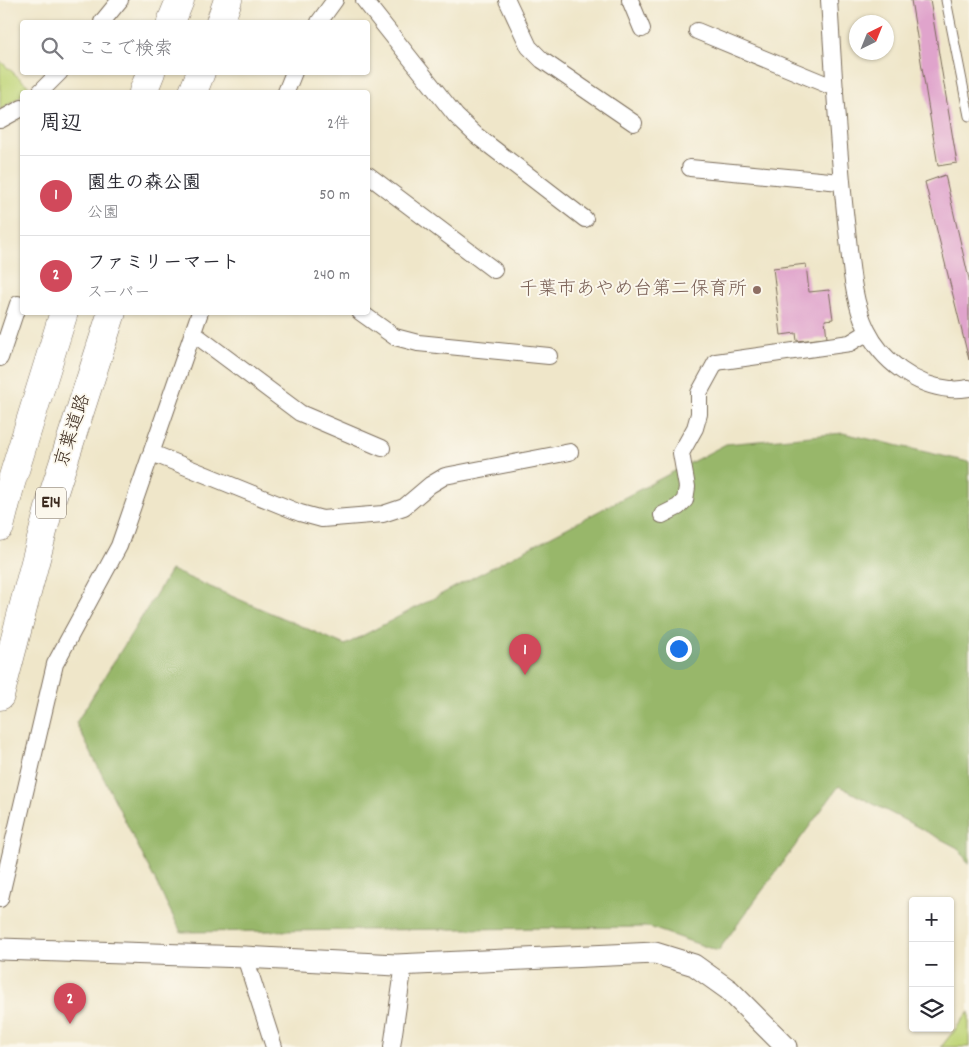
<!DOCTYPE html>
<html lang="ja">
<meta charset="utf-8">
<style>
:root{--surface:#fff;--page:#f7f7f7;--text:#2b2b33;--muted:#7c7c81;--line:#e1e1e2;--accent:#d1495b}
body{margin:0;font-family:Dekko,"Klee One",sans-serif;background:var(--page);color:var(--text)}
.controls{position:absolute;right:15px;bottom:15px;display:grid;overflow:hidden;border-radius:5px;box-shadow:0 1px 4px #0004}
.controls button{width:45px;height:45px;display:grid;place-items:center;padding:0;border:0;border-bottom:1px solid var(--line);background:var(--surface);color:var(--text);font:25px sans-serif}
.compass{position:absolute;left:849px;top:15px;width:45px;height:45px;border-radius:50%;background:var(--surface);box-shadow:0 1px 4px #0004;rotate:43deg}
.you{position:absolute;left:678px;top:648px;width:18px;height:18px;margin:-12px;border:4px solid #fff;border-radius:50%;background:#1a73e8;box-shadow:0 0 0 8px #1a73e833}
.badge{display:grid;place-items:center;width:32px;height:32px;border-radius:50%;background:var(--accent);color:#fff;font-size:16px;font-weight:700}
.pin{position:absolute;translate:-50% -41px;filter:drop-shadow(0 1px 2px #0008)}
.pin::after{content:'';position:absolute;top:26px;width:18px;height:15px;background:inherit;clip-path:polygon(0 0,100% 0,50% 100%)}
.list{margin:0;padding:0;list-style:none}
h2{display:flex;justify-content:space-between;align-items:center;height:65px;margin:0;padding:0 20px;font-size:21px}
h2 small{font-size:16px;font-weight:400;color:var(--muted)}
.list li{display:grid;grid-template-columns:32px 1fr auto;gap:15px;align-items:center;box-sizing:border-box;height:80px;padding:0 20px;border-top:1px solid var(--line)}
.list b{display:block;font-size:19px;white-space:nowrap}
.list p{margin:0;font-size:16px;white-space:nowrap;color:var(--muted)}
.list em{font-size:16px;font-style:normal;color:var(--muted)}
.icon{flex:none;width:28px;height:28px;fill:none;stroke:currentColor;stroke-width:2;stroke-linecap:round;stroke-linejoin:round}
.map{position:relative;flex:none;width:969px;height:1047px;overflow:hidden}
.search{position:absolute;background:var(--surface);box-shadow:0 1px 4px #0004;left:20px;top:20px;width:350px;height:55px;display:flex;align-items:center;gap:12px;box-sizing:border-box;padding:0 18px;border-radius:5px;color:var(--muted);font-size:19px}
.panel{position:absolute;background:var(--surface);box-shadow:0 1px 4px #0004;left:20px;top:90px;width:350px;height:225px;border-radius:5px}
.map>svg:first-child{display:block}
.green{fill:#c1d67a;stroke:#7e804c}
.forest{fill:#98b76a;stroke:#6a7044}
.building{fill:#e0a4cc}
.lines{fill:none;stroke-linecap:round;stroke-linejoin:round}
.service-casing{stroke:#7a6c5a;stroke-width:11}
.minor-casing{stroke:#7a6c5a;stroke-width:18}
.tertiary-casing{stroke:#7a6c5a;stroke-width:23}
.motorway-casing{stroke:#7a6c5a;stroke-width:29}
.service{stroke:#fff;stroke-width:9}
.minor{stroke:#fff;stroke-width:16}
.tertiary{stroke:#fff;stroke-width:21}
.motorway{stroke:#fff;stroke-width:28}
.education-dot{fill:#8d6e63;stroke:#fbf7ec;stroke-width:2}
.labels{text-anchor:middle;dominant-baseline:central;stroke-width:4;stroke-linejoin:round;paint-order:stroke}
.shield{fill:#fbf7ec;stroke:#75685c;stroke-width:1}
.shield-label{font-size:18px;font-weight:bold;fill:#3b2a1e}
.education-label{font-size:19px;fill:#785e54;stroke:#fbf7ec;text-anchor:end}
.street-label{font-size:19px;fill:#3b2a1e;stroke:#fbf7ec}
</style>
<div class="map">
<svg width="969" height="1047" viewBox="0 0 969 1047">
<rect width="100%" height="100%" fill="#fbf7ec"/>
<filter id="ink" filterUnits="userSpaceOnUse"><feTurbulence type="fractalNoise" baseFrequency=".02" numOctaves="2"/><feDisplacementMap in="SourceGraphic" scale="10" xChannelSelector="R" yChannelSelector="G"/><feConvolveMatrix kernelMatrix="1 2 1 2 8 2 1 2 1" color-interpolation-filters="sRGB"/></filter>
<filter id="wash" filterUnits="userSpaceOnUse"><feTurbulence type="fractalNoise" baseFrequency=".0096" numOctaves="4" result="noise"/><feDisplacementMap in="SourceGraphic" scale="20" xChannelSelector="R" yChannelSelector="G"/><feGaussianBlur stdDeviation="1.12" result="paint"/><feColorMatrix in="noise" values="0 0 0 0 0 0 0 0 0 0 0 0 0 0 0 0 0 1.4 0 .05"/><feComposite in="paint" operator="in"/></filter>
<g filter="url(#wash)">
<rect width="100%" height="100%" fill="#efe6c9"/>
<path class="green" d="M0,61L32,89L26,92H22V95L0,110Z
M969,1012V1047H941Z"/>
<path class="forest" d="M843,433L969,462V864L958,848L839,786L718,951L649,927L181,932L76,723L171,570L345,645L726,444Z"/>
<g id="blocks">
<path class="building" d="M911,0H930L957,163L938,166Z
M945,175L969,279V360L925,182Z
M806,264L809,292L829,290L833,319L825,320L827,338L797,341L796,333L781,335L773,268Z"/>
</g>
</g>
<g filter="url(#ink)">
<use href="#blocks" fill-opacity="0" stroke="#7a6c5a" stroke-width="1"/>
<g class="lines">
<defs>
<path id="service" d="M946,0L969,116"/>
<path id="minor" d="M364,0L456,116L477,136L585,219
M507,0L529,47L542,60L634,123
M630,0L642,29
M829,0C834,77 838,154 847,230C851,264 852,299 867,330C882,361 915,386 950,389C956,390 963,389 969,388
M102,22L120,0
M319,22L335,0
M697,31L835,88
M40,92L60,72
M286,92L294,72
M0,120L22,108
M690,168L841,182
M368,175L494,270
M360,312L395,337L418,343L549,356
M193,333L300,413L382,448
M0,358L18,304
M152,453L300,513L322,519L383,514L404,507L430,485L445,476L570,452
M662,515L678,507L685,500L687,487L681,453L695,428L699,414V393L716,362L850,343L868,332
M0,899L55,664L119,546L200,312
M245,957L274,1047
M392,1047L404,964"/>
<path id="tertiary" d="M0,949L245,957L396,965L655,953L694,965L729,990L786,1047"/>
<path id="motorway" d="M171,22L180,0
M220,22L228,0
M143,92L151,72
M193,92L201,72
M0,527L11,483L64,312
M0,696L51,501L112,312"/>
</defs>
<use href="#service" class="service-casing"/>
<use href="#minor" class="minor-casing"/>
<use href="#tertiary" class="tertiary-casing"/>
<use href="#motorway" class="motorway-casing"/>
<use href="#service" class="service"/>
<use href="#minor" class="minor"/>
<use href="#tertiary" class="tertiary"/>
<use href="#motorway" class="motorway"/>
</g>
</g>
<circle class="education-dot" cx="757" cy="290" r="5"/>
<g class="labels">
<rect class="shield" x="36" y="487.5" width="30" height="31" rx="4"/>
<g class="shield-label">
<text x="51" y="503">E14</text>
</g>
<g class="education-label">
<text x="747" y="290">千葉市あやめ台第二保育所</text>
</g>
<g class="street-label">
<text transform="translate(74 431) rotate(-72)">京葉道路</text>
</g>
</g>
</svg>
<div class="controls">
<button>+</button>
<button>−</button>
<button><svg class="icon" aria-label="layers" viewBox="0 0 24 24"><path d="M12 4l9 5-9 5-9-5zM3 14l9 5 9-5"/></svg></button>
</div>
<svg class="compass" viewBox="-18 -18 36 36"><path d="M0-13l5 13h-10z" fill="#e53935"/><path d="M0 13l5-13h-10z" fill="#7c7c81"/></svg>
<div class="you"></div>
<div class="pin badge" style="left:525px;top:675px">1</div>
<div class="pin badge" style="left:70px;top:1024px">2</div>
<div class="search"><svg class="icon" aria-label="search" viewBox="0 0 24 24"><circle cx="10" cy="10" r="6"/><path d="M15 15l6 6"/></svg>ここで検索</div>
<section class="panel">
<h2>周辺<small>2件</small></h2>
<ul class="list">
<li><span class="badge">1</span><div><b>園生の森公園</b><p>公園</p></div><em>50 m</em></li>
<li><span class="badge">2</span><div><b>ファミリーマート</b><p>スーパー</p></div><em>240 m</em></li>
</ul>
</section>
</div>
